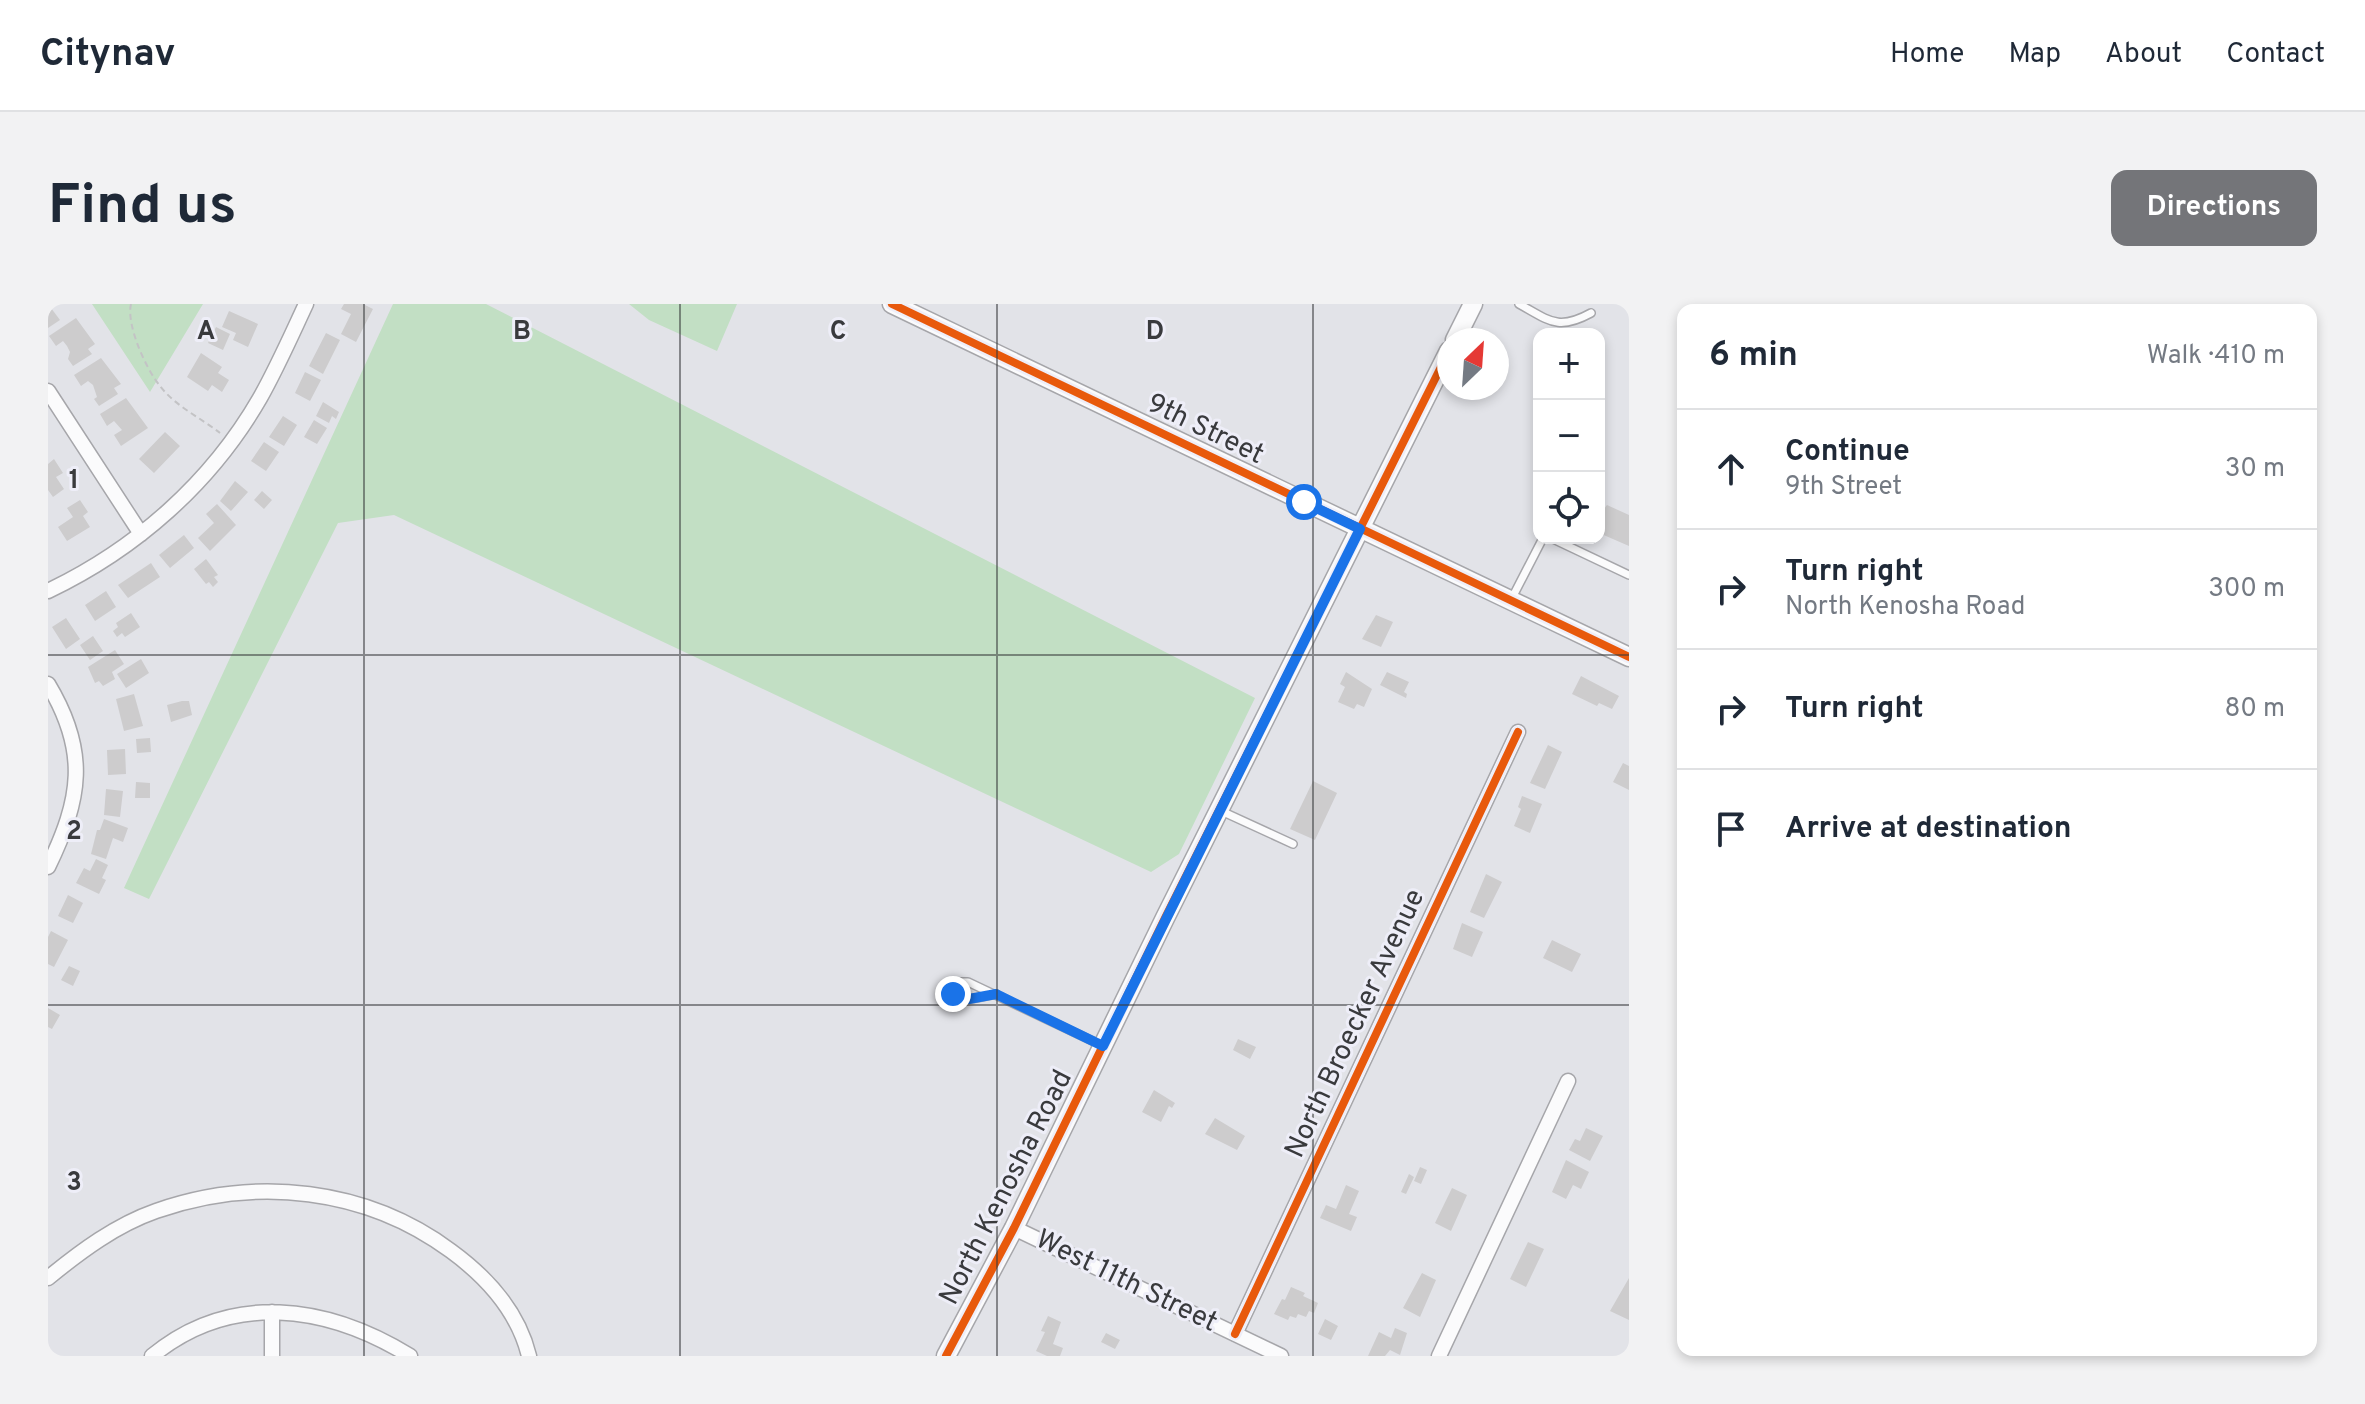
<!DOCTYPE html>
<meta charset="utf-8">
<style>
:root{--surface:#fff;--page:#f2f2f3;--text:#1f2937;--muted:#747a83;--line:#e0e1e3;--accent:#747579}
body{margin:0;font-family:Overpass,sans-serif;background:var(--page);color:var(--text)}
.controls{position:absolute;right:24px;top:24px;display:grid;overflow:hidden;border-radius:16px;box-shadow:0 4px 12px #0003}
.controls button{width:72px;height:72px;display:grid;place-items:center;padding:0;border:0;border-bottom:2px solid var(--line);background:var(--surface);color:var(--text);font:40px sans-serif}
.compass{position:absolute;left:1389px;top:24px;width:72px;height:72px;border-radius:50%;background:var(--surface);box-shadow:0 4px 12px #0003;rotate:25deg}
.stop{position:absolute;width:24px;height:24px;margin:-18px;border:6px solid #1a73e8;border-radius:50%;background:#fff}
.stop.end{background:#1a73e8;border-color:#fff;box-shadow:0 2px 8px #0008}
.list{margin:0;padding:0;list-style:none}
h2{display:flex;justify-content:space-between;align-items:center;height:104px;margin:0;padding:0 32px;font-size:34px}
h2 small{font-size:26px;font-weight:400;color:var(--muted)}
.list li{display:grid;grid-template-columns:52px 1fr auto;gap:24px;align-items:center;box-sizing:border-box;height:120px;padding:0 32px;border-top:2px solid var(--line)}
.list b{display:block;font-size:30px;white-space:nowrap}
.list p{margin:0;font-size:26px;white-space:nowrap;color:var(--muted)}
.list em{font-size:26px;font-style:normal;color:var(--muted)}
.icon{flex:none;width:44px;height:44px;fill:none;stroke:currentColor;stroke-width:2;stroke-linecap:round;stroke-linejoin:round}
.map{position:relative;flex:none;width:1581px;height:1052px;overflow:hidden;border-radius:16px}
header{display:flex;align-items:center;gap:48px;box-sizing:border-box;height:112px;padding:0 40px;background:var(--surface);border-bottom:2px solid var(--line)}
header strong{font-size:38px}
nav{display:flex;gap:44px;margin-inline-start:auto;font-size:28px}
.intro{display:flex;align-items:center;justify-content:space-between;box-sizing:border-box;height:192px;padding:0 48px}
h1{margin:0;font-size:56px}
.button{padding:20px 36px;border-radius:16px;background:var(--accent);color:#fff;font-size:28px;font-weight:700}
main{display:flex;gap:48px;padding:0 48px}
aside{flex:1;background:var(--surface);border-radius:16px;box-shadow:0 4px 12px #0003}
.map>svg:first-child{display:block}
.green{fill:#c2dfc4}
.building{fill:#cdcccd}
.lines{fill:none;stroke-linecap:round;stroke-linejoin:round}
.lane-casing{stroke:#a6a6aa;stroke-width:10}
.street-casing{stroke:#a6a6aa;stroke-width:17}
.secondary-casing{stroke:#a6a6aa;stroke-width:21}
.path{stroke:#c3c3c5;stroke-width:2;stroke-dasharray:6 4;stroke-linecap:butt}
.lane{stroke:#fbfbfc;stroke-width:7}
.street{stroke:#fbfbfc;stroke-width:14}
.secondary{stroke:#fbfbfc;stroke-width:18}
.cycleway-casing{stroke:#eeeef8;stroke-width:13}
.cycleway{stroke:#e8590c;stroke-width:8}
.route{stroke:#1a73e8;stroke-width:10}
.grid{fill:none;stroke:#393a3d;stroke-width:2;stroke-opacity:0.55}
.labels{text-anchor:middle;dominant-baseline:central;stroke-width:6;stroke-linejoin:round;paint-order:stroke}
.street-label{font-size:28px;fill:#393a3d;stroke:#eeeef8}
.grid-label{font-size:26px;text-anchor:middle;font-weight:bold;fill:#393a3d;stroke:#eeeef8;stroke-width:6;stroke-linejoin:round;paint-order:stroke}
</style>
<header>
<strong>Citynav</strong>
<nav><a>Home</a><a>Map</a><a>About</a><a>Contact</a></nav>
</header>
<div class="intro"><h1>Find us</h1><a class="button">Directions</a></div>
<main>
<div class="map">
<svg width="1581" height="1052" viewBox="0 0 1581 1052">
<rect width="100%" height="100%" fill="#e2e3e8"/>
<path class="green" d="M44,0H155L102,88Z
M345,0H438L1207,394L1131,550L1103,568L346,211L290,219L101,595L76,584Z
M581,0H689L669,47L601,16Z"/>
<path class="building" d="M0,0L12,16L0,24Z
M296,0H315L325,5L308,38L293,30L303,10L293,5Z
M181,7L210,20L200,43L185,36L188,29L174,23Z
M28,14L47,40L40,45L44,50L25,62L20,55L22,48L19,42L15,37L8,42L1,32Z
M168,23L182,30L175,46L160,39Z
M278,29L292,36L275,70L261,62Z
M153,49L174,63L170,69L181,76L174,88L164,81L160,87L139,73Z
M53,54L73,80L66,84L70,90L51,102L46,95L49,93L45,81L40,77L33,82L26,71Z
M257,68L273,76L262,97L247,89Z
M78,94L100,124L73,142L66,131L74,126L66,117L59,122L52,110Z
M275,98L291,108L288,115L284,112L281,119L268,112Z
M235,112L249,121L236,142L221,133Z
M266,116L279,124L269,140L256,133Z
M117,128L132,142L106,169L91,155Z
M216,138L231,148L218,167L203,157Z
M6,155L15,169L8,173L16,185L5,193L0,186V160Z
M187,177L200,188L183,207L172,197Z
M214,187L224,196L216,205L206,196Z
M32,196L40,208L35,212L42,223L19,237L10,223L25,213L19,204Z
M169,200L188,221L162,247L150,234L166,219L158,210Z
M1559,201L1581,211V242L1551,229V205L1552,203L1556,205Z
M136,231L146,244L122,264L111,251Z
M158,255L170,271L166,273L170,278L165,283L161,278L158,280L146,265Z
M103,259L112,273L80,294L70,281Z
M58,287L68,303L47,317L37,301Z
M83,309L92,323L77,333L74,329L69,333L65,327L70,323L68,319Z
M1328,311L1345,318L1333,343L1314,335Z
M18,314L32,335L18,345L4,323Z
M45,332L55,347L42,356L32,341Z
M67,346L76,360L64,368L67,375L55,382L51,377L47,379L40,363Z
M93,355L101,369L78,384L69,370Z
M1298,368L1324,385L1316,403L1309,400L1306,405L1290,398L1297,383L1292,380Z
M1339,368L1361,378L1356,388L1359,390L1358,394L1332,381Z
M1533,372L1571,392L1564,405L1551,399L1549,402L1524,390Z
M86,390L95,422L76,427L68,395Z
M134,397H141L144,411L123,418L119,401Z
M102,434L103,448L89,449L88,435Z
M1500,441L1514,448L1497,485L1482,479Z
M77,445L78,470L60,471L59,446Z
M1575,459L1581,462V486L1565,478Z
M1265,477L1289,489L1267,536L1242,525Z
M88,478L102,479V494H87Z
M58,485L75,487L72,513L56,511Z
M1474,492L1494,500L1482,529L1466,522L1473,505L1470,503Z
M56,515L80,524L75,538L65,534L58,555L43,550L49,526H52Z
M48,555L60,561L54,574L58,576L51,590L28,579L36,564L42,567Z
M1438,570L1454,578L1436,614L1422,608Z
M20,591L35,599L25,619L10,612Z
M1414,619L1435,628L1424,653L1405,645Z
M3,627L20,636L6,663L0,660V633Z
M1504,636L1533,650L1524,668L1495,654Z
M21,662L32,667L25,682L13,676Z
M0,704L12,711L4,725L0,723Z
M1190,735L1208,743L1202,755L1185,746Z
M1106,786L1127,799L1124,804L1121,802L1113,818L1094,808Z
M1167,814L1197,832L1189,846L1157,830Z
M1538,824L1555,832L1542,857L1521,846L1527,835L1532,837Z
M1518,856L1541,868L1533,885L1525,881L1518,895L1504,888Z
M1372,863L1379,866L1373,880L1366,877Z
M1361,870L1366,873L1358,890L1353,888Z
M1298,881L1311,887L1301,910L1309,913L1303,927L1272,914L1278,901L1288,905Z
M1404,884L1419,891L1403,927L1387,919Z
M1480,938L1496,945L1478,983L1462,975Z
M1374,969L1388,976L1372,1013L1355,1004Z
M1581,974V1016L1562,1007Z
M1243,983L1257,989L1255,992L1270,999L1266,1009L1261,1007L1258,1013L1250,1010L1248,1014L1242,1012L1240,1016L1226,1010L1234,995L1237,996Z
M1000,1012L1013,1018L1005,1040L1015,1044L1012,1052H999L988,1047L997,1028L993,1027Z
M1277,1015L1290,1022L1283,1036L1270,1030Z
M1347,1024L1359,1029L1352,1051L1342,1046L1337,1052H1320L1331,1028L1343,1034Z
M1058,1029L1072,1036L1067,1045L1053,1038Z"/>
<g class="lines">
<defs>
<path id="lane" d="M1471,0C1502,17 1510,27 1543,9
M1503,234L1581,271
M1463,296L1495,234
M1171,506L1245,540
M948,690C933,693 918,699 905,690V682L910,678H920L1053,741"/>
<path id="street" d="M0,87L93,230
M0,287C88,245 163,179 212,94C229,64 243,32 258,0
M0,380C41,448 33,495 0,563
M966,924L1233,1052
M0,974C33,947 68,921 108,907C208,872 318,884 403,947C440,974 470,1007 481,1052
M224,1008V1052
M1187,1030L1470,428
M104,1052C183,987 279,1001 362,1052
M1391,1052L1520,777"/>
<path id="secondary" d="M844,0L1581,353
M1407,36L1425,0
M898,1052L966,924L1117,614L1401,47"/>
</defs>
<use href="#lane" class="lane-casing"/>
<use href="#street" class="street-casing"/>
<use href="#secondary" class="secondary-casing"/>
<path class="path" d="M83,0C78,21 98,65 112,82C127,102 153,114 172,129"/>
<use href="#lane" class="lane"/>
<use href="#street" class="street"/>
<use href="#secondary" class="secondary"/>
<defs>
<path id="cycleway" d="M844,0L1581,353
M1187,1030L1470,428
M898,1052L966,924L1117,614L1401,47"/>
</defs>
<use href="#cycleway" class="cycleway-casing"/>
<use href="#cycleway" class="cycleway"/>
</g>
<g class="lines">
<path class="route" d="M905,690L921,695L948,690L1055,742L1312,225L1256,198"/>
</g>
<path class="grid" d="M316,0V1052M632,0V1052M949,0V1052M1265,0V1052M0,351H1581M0,701H1581"/>
<g class="labels">
<g class="street-label">
<text transform="translate(1157 126) rotate(26)">9th Street</text>
<text transform="translate(1308 720) rotate(-65)">North Broecker Avenue</text>
<text transform="translate(959 884) rotate(-63)">North Kenosha Road</text>
<text transform="translate(1078 978) rotate(26)">West 11th Street</text>
</g>
</g>
<g class="grid-label">
<text x="158" y="35">A</text>
<text x="474" y="35">B</text>
<text x="790" y="35">C</text>
<text x="1107" y="35">D</text>
<text x="26" y="184">1</text>
<text x="26" y="535">2</text>
<text x="26" y="886">3</text>
</g>
</svg>
<div class="controls">
<button>+</button>
<button>−</button>
<button><svg class="icon" aria-label="locate" viewBox="0 0 24 24"><circle cx="12" cy="12" r="6"/><path d="M12 2v4M12 18v4M2 12h4M18 12h4"/></svg></button>
</div>
<svg class="compass" viewBox="-18 -18 36 36"><path d="M0-13l5 13h-10z" fill="#e53935"/><path d="M0 13l5-13h-10z" fill="#747a83"/></svg>
<div class="stop" style="left:1256px;top:198px"></div>
<div class="stop end" style="left:905px;top:690px"></div>
</div>
<aside>
<h2>6 min<small>Walk · 410 m</small></h2>
<ul class="list">
<li><svg class="icon" aria-label="ahead" viewBox="0 0 24 24"><path d="M12 20V5M6 11l6-6 6 6"/></svg><div><b>Continue</b><p>9th Street</p></div><em>30 m</em></li>
<li><svg class="icon" aria-label="right" viewBox="0 0 24 24"><path d="M7 20v-9h11M14 6l5 5-5 5"/></svg><div><b>Turn right</b><p>North Kenosha Road</p></div><em>300 m</em></li>
<li><svg class="icon" aria-label="right" viewBox="0 0 24 24"><path d="M7 20v-9h11M14 6l5 5-5 5"/></svg><div><b>Turn right</b></div><em>80 m</em></li>
<li><svg class="icon" aria-label="arrive" viewBox="0 0 24 24"><path d="M6 21V4h12l-3 4 3 4H6"/></svg><div><b>Arrive at destination</b></div></li>
</ul>
</aside>
</main>
